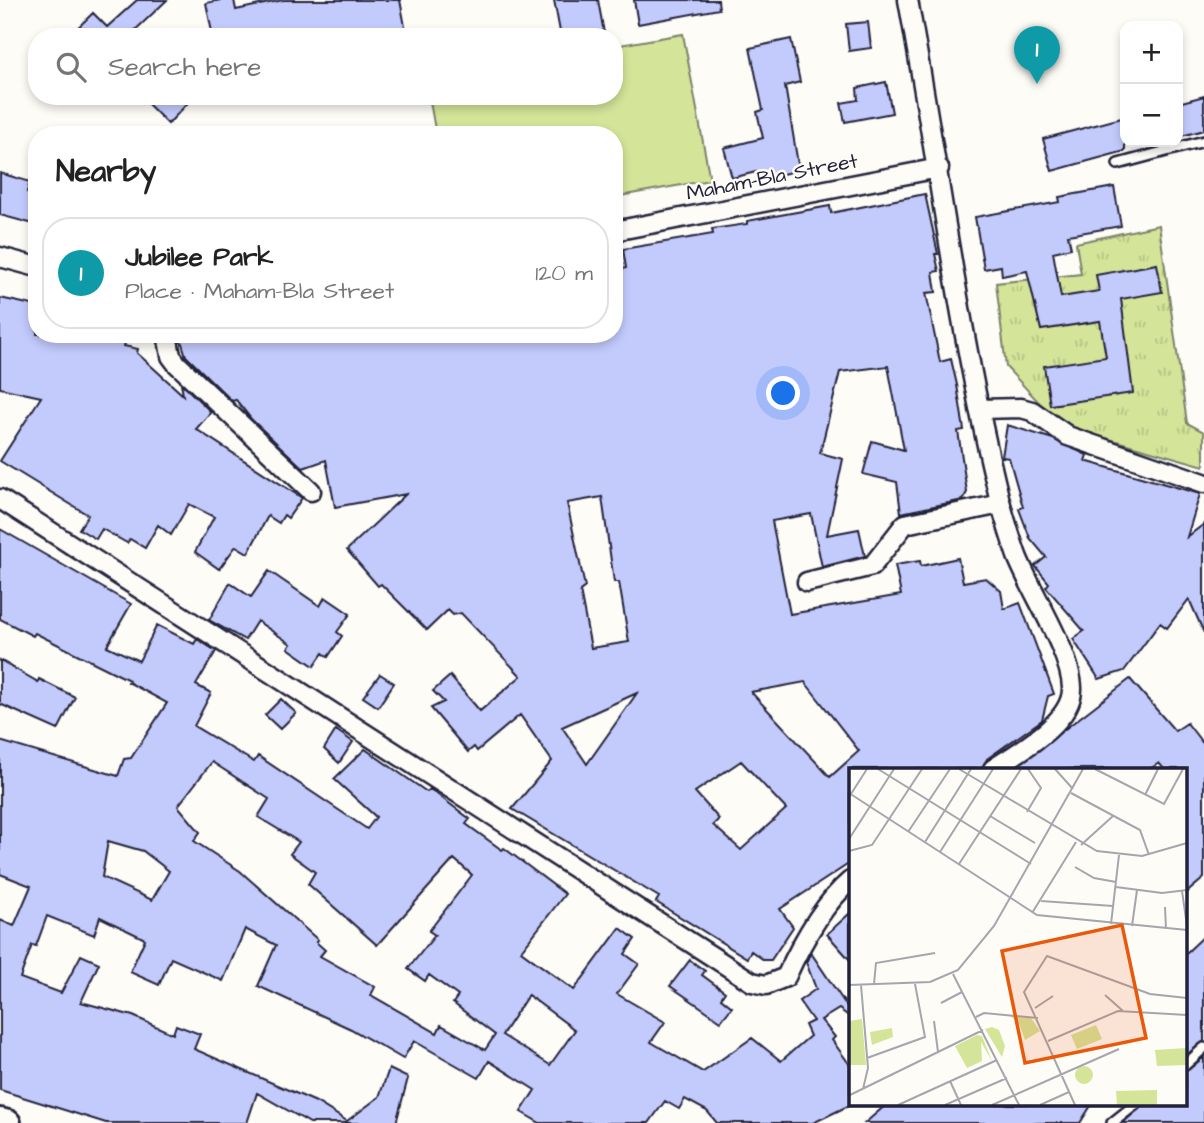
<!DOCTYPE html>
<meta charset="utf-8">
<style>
:root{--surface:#fff;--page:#f6f6f6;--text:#222;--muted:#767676;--line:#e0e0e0;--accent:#1a73e8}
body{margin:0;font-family:"Architects Daughter",sans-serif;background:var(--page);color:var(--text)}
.controls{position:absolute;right:21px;top:21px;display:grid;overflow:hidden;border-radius:14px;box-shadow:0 4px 10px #0003}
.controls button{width:63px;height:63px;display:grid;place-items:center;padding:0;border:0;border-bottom:2px solid var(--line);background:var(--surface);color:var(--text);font:35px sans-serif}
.you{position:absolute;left:784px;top:394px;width:24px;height:24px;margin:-18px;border:5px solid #fff;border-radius:50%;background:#1a73e8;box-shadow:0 0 0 10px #1a73e833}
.badge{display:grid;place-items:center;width:46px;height:46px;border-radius:50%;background:var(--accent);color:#fff;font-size:23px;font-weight:700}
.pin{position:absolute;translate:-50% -58px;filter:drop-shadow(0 2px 4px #0008)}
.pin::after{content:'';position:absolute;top:37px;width:24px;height:21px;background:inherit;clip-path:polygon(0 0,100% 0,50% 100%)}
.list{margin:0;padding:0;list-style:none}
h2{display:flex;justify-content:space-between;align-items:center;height:91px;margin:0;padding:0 28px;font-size:30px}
h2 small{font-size:23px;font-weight:400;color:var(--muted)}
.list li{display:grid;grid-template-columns:46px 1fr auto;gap:21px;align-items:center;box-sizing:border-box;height:112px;margin:0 14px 14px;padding:0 14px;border:2px solid var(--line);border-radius:28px}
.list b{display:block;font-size:26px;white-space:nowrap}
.list p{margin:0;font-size:23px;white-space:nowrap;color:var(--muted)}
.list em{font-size:23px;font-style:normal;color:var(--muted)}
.icon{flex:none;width:38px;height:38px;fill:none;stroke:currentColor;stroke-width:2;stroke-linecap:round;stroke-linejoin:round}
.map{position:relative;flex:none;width:1204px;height:1123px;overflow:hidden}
.search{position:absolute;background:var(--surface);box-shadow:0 4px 10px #0003;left:28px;top:28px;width:595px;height:77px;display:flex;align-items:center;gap:18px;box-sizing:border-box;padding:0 24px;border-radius:28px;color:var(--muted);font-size:26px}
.panel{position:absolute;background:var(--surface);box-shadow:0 4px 10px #0003;left:28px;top:126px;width:595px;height:217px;border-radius:28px}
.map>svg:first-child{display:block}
.grass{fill:url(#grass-tufts);stroke:#7b836a;stroke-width:2}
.garden{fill:#d4e498;stroke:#7b836a;stroke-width:2}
.building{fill:#c3cbfd;stroke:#22223b;stroke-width:2;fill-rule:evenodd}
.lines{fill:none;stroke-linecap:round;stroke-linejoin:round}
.lane-casing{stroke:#22223b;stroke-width:14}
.street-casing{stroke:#22223b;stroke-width:23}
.secondary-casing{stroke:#22223b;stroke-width:30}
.lane{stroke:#fdfcf7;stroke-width:9}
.street{stroke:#fdfcf7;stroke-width:18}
.secondary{stroke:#fdfcf7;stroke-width:24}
.labels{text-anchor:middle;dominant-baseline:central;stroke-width:5;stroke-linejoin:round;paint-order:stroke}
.street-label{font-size:21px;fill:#22223b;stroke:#fdfcf7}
.inset-road{fill:none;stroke:#a5a5ac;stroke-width:2}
.view{fill:#e8590c;fill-opacity:0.15;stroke:#e8590c;stroke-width:3.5}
.inset-edge{fill:none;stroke:#22223b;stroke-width:3.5}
</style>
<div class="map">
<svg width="1204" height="1123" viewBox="0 0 1204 1123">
<defs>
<pattern id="grass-tufts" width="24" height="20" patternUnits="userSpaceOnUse" patternTransform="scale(1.75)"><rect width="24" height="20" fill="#d4e498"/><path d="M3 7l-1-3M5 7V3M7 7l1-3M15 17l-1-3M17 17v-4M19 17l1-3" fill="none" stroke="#b6c384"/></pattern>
</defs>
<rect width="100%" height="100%" fill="#fdfcf7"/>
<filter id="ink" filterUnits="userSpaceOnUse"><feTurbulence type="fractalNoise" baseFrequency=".0143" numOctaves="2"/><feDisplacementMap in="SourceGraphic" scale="14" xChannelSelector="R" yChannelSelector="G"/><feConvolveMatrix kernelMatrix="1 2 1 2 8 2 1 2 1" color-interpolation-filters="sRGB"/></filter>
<g filter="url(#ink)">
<path class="grass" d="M1159,225L1187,423L1204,432V466L1060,425L1006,367L996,283L1081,274L1076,243Z"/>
<path class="garden" d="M683,34L710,180L614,197V135H436L429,96H614V46Z"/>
<path class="building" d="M137,0H167L128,37H68L93,13L107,27Z
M221,0H234L236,10L283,0H400L407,37H330L298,29L299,37H213L206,3Z
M554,0H598L604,33L561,37Z
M634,0H718L719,9L638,24Z
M868,22L871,48L849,51L846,24Z
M791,39L800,82L785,86L799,170L758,180L756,172L732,178L724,148L763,138L757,112L763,110L750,48Z
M886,82L892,113L845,122L841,103L858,100L857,88Z
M140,96H178L187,104L168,124Z
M1204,96V130L1178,137V103Z
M1125,117V151L1052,171L1043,139Z
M0,173L30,182L27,192L37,195V225L0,215Z
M1114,187L1121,226L1068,235L1071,248L1053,252L1061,297L1099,291L1096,275L1157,264L1162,292L1121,299L1133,393L1050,405L1044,366L1106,357L1100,321L1041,330L1027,271L1002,276L1001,266L984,269L975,217L1060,202L1059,197Z
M925,194L938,254H935L939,271L933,272L936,292L926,293L940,362L951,359L957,385L964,430L958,431L967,492L963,500L901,513L897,482L863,474L872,441L904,450L888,366L840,372L820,453L843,459L827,535L859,529L865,556L822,567L811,514L772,521L790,614L901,595L895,565L920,561L921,566L958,558L963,582L986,578L1001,591L1004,609L1020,603L1054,694L1048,696L1042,720L987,759L982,769H850V863L780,909L793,927L771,960H764L751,951L747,958L656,902L659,897L512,809L552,761L520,715L477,751L474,747L468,752L431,708L444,702L433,691L450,676L480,711L521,676L461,613L453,615L448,610L427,630L381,584L378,586L347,550L406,494L335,507L326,460L303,468L252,420L236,400L232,401L186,356L179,334H614V292L619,291L614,271L626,268L623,249L713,234L712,229L747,224V221L830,206L831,213ZM602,497L614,582H619L629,642L591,648L580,591L585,587L567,503ZM805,682L859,751L830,777L751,692ZM637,693L587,764L562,727ZM741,761L786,809L741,850L713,825L719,819L695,792Z
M0,298L37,306V334H128L124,346L138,349L137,353L183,395L181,383L211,412L196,429L302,498L288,518L284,515L279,523L268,516L248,553L236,546L219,569L195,552L214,517L189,504L171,535L158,525L145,548L130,539L127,543L102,529L96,539L79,529L88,515L0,461L41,397L0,388Z
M1007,425L1053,439L1087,455L1085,461L1200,494L1187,537L1204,524V633L1189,599L1167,628L1160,623L1124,671L1099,679L1073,639L1084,631L1046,587L1049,583L1035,566L1046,557L1030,538L1019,509L1023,507L1009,458L1002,457Z
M0,529L131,604L107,646L139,661L157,625L194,644L197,639L216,651L196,685L211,693L194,726L254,762L258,756L367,829L376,817L334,779L365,749L427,792L430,789L470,819L466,824L502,850L504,848L565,894L521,951L574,990L620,928L635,939L625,954L639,964L617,994L665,1022L651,1042L703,1072L752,1038L781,1061L810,1036L805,1025L813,1021L799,1001L816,989L806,962L811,953L850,1011V1017L839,1009L821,1020L835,1037L832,1040L850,1065V1105L813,1123H717L707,1111L685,1099L679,1109L665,1101L649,1123H540L521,1112L535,1090L489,1061L479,1078L414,1041L403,1059L351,1029L258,986L276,945L245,929L223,981L171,958L159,985L130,972L145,939L100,917L94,935L47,916L36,946L32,945L20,978L61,993L81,955L99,963L81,1002L133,1016L173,1034L176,1025L200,1034L194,1049L316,1102L347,1121L379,1097L389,1069L408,1078L396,1123H310L257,1093L247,1123H106L0,1090V920L14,926L31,886L0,874V741L118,776L124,759L131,758L167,703L128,682L129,680L35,633L33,636L0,619ZM212,762L269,799L258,817L299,842L290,854L315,872L308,884L377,945L454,859L472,875L429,931L435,935L408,969L425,981L429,975L458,996L453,1003L495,1035L485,1050L441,1025L437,1033L371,995L375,987L320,956L325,950L316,942L318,940L240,871L194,841L200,832L178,806ZM108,841L143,851L169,871L152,900L102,877ZM528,995L575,1030L550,1065L502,1035Z
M269,571L320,606L325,597L350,614L337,632L342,636L328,657L323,653L314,666L288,648L291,644L257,621L245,640L209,620L230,583L251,597Z
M0,660L38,682L39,679L75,697L58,730L0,704Z
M380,674L394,683L378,707L363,697Z
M1130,679L1175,731L1187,723L1204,745V878L1185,894V769H1164L1159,763L1150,769H1013Z
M281,699L296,713L280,729L265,715Z
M336,730L353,742L339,763L324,749Z
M850,913V960L827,934Z
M1204,936V1041L1185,1056V954Z
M690,960L705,971L702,975L725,992L721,998L732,1007L721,1021L670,986Z
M1204,1057V1123H1123L1143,1104H1185V1072Z
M887,1104H1092L1080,1123H865Z"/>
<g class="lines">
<defs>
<path id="lane" d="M1118,164L1204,141
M1185,1065L1204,1048
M1112,1123L1136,1104"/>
<path id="street" d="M908,0C939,167 959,336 1000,501C1005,519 1011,539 1017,556C1031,592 1071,652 1072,688C1073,722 1018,752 993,769
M614,231L939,168
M0,257L37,267
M167,334L171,356L177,364L311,491
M979,409L1021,408L1032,411L1068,436L1204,483
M0,499L752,982L766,985L786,977C801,944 823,904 850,881
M807,582L872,566L905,524L1001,504"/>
<path id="secondary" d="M0,1121L8,1123"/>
</defs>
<use href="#lane" class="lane-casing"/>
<use href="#street" class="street-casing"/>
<use href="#secondary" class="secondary-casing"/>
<use href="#lane" class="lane"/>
<use href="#street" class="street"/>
<use href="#secondary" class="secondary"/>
</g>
</g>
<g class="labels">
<g class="street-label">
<text transform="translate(772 177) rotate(-11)">Maham-Bla Street</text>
</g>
</g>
<g transform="translate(849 768)">
<rect width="338" height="338" fill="#fdfcf7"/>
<path d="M160,248L182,250L191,263L176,272L169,253ZM143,259L150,262L156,278L153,289L136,261ZM128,267L133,268L143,293L132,274L133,293L118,300L106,278Z" fill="#d4e498"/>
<path d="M13,251L17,297H0V253Z" fill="#d4e498"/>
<path d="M247,257L253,271L228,281L222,267ZM43,260L44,269L23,277L21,264ZM338,280V297L308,298L306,282ZM226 307a9 9 0 1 1 18 0a9 9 0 1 1-18 0ZM308,322V337H268L267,323Z" fill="#d4e498"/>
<path class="inset-road" d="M29,1L182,96M110,1L248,83L293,88L338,75M206,1L224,21M246,1L315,36L334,1M0,25L188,147L338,162M222,25L291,62L300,87M296,27L309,1M0,29L18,1M178,44L192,20L179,1M141,48L186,75M59,64L101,1M0,71L45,1M76,74L122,1M232,77L264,48M0,83L23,77L73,1M91,84L144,1M110,96L172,1M226,99L245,110L267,114M267,119L313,125L338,122M333,123L338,158M192,133L264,138M316,139L317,161M183,145L227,74M262,156L270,87M283,158L288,122M104,206L170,337M25,216L27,195L86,185M0,217L81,214L109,202L145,158L234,1M12,217L19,300L14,321M256,227L274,243M92,235L113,224M186,240L204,228M127,249L135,245L189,250M85,253L89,284M199,273L269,243L338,247M18,290L76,269L66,216M101,313L112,337M1,327L134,262M49,337L148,292M96,337L158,310M143,337L270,281M191,337L220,324M226,337L175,224L198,188L301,226L338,230"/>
<path class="view" d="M273,157L297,270L176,295L153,183Z"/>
<rect width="338" height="338" class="inset-edge"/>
</g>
</svg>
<div class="controls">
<button>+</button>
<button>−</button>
</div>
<div class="you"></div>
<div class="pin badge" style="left:1037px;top:84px;background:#0f9aa8">1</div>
<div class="search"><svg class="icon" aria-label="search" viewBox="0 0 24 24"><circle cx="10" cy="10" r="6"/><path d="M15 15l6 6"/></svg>Search here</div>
<section class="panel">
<h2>Nearby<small></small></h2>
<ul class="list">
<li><span class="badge" style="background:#0f9aa8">1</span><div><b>Jubilee Park</b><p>Place · Maham-Bla Street</p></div><em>120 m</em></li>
</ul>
</section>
</div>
